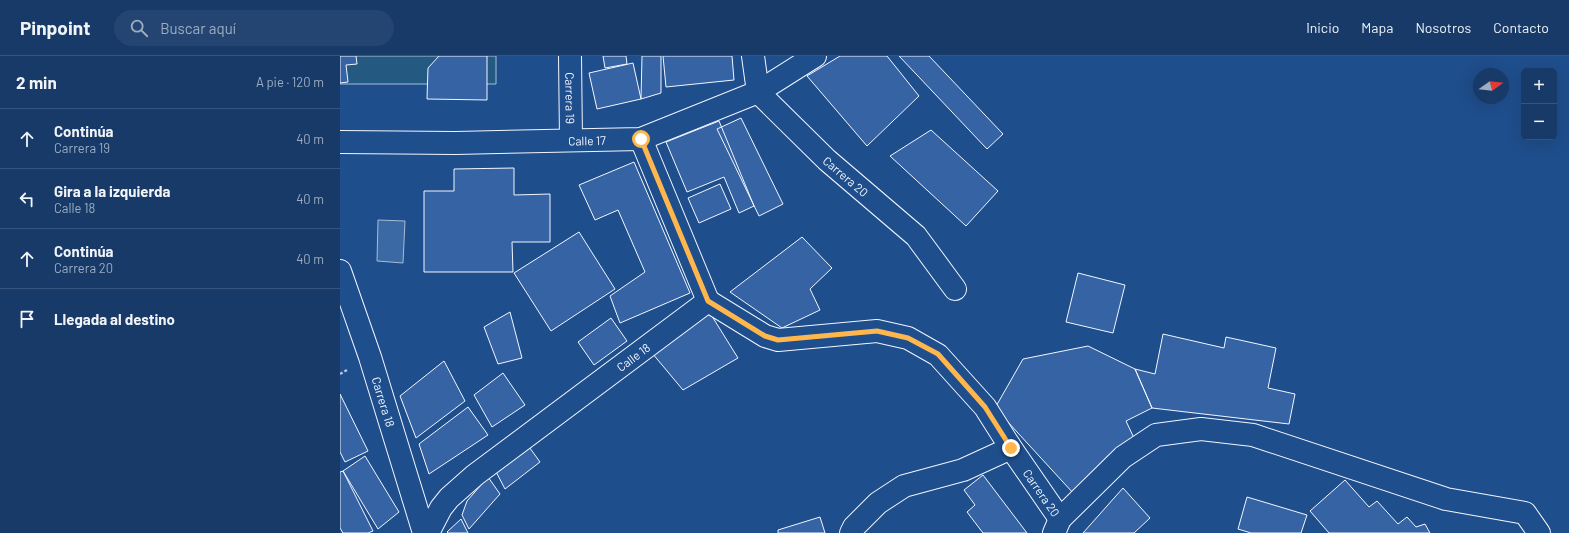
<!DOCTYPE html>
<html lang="es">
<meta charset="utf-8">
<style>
:root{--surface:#173a69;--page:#244571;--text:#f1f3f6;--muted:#9eadc0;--line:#36547d}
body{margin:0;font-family:Barlow,sans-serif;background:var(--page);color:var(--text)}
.controls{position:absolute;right:12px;top:12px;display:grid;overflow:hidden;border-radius:6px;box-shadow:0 4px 16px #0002}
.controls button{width:36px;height:36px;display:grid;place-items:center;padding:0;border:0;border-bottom:1px solid var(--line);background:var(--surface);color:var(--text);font:20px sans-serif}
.compass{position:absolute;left:1133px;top:12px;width:36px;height:36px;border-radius:50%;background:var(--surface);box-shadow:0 4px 16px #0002;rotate:75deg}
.stop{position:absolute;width:12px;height:12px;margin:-9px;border:3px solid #ffb74d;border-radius:50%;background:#fff}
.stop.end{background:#ffb74d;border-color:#fff;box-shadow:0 1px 4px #0008}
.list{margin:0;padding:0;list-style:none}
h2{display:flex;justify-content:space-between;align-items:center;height:52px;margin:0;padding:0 16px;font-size:17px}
h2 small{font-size:13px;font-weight:400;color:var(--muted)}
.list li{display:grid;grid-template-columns:26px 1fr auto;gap:12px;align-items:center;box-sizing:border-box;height:60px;padding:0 16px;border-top:1px solid var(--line)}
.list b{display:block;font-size:15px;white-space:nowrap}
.list p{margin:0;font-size:13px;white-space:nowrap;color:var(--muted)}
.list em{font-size:13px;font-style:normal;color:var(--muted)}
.icon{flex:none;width:22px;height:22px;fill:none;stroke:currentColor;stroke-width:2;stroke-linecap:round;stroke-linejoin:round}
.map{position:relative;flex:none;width:1229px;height:477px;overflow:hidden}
header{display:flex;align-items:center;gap:24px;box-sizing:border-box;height:56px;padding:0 20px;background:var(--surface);border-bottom:1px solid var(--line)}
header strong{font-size:19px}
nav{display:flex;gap:22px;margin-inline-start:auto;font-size:14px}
.search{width:280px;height:36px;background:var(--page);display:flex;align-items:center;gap:10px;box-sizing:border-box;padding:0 14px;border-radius:22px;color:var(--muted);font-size:15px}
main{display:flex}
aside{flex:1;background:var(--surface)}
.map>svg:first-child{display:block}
.green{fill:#245a82;stroke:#a8bbd7}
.water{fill:#3b69a3;stroke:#a8bbd7}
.building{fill:#3563a3;stroke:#f2f6ff}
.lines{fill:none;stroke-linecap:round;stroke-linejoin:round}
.street-casing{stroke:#f2f6ff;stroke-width:24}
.secondary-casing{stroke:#f2f6ff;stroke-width:24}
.path{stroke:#b3c4dc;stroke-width:2.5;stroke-dasharray:3 2;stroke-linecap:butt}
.street{stroke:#1f4e8c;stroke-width:22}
.secondary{stroke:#1f4e8c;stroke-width:22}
.route{stroke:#ffb74d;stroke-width:5}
.labels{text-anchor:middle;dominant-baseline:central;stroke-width:3;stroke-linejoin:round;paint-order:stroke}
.street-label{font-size:12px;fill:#f2f6ff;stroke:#1f4e8c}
</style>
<header>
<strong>Pinpoint</strong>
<div class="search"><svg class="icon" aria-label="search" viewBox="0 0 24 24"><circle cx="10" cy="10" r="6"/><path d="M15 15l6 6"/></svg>Buscar aquí</div>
<nav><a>Inicio</a><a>Mapa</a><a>Nosotros</a><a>Contacto</a></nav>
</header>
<main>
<aside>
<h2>2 min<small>A pie · 120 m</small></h2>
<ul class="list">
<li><svg class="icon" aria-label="ahead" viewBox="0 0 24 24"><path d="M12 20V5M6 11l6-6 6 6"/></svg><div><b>Continúa</b><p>Carrera 19</p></div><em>40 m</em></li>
<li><svg class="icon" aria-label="left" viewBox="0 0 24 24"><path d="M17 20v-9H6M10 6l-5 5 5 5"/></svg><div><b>Gira a la izquierda</b><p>Calle 18</p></div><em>40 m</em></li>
<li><svg class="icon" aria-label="ahead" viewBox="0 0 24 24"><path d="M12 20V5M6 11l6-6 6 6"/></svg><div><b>Continúa</b><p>Carrera 20</p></div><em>40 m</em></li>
<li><svg class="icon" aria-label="arrive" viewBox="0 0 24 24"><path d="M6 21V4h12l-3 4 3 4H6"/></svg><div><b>Llegada al destino</b></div></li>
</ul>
</aside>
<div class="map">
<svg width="1229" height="477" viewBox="0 0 1229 477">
<rect width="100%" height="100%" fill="#1f4e8c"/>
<path class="green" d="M0,0H156V28H0Z"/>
<path class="water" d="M38,164L65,165L63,207L37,205Z"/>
<path class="building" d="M0,0H16L17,8L6,9L8,26L0,27Z
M99,0H147V44L87,43L88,12Z
M263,0H286L287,8L265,12Z
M302,0H321V37L301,43Z
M323,0H392L394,24L326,31Z
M500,0H547L579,40L527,90L467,20Z
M559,0H589L663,78L647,93Z
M293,7L301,43L257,53L249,17Z
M401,62L443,148L419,160L377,73Z
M379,65L414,150L399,157L384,121L347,136L326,86Z
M591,74L658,135L626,170L550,100Z
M294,106L350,237L280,267L270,240L305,216L278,154L255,164L239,129Z
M174,112V139L210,138V186H172L173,216H84V135H114V113Z
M380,128L391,153L359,167L348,142Z
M239,176L275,233L211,275L174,217Z
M462,181L492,212L470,233L480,254L442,272L390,236Z
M738,217L785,229L773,277L726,266Z
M170,256L182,302L158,308L144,271Z
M370,257L398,302L343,334L312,297Z
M271,262L287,285L254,309L238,286Z
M823,278L884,292L886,281L936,292L928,332L955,338L949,368L812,352L795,313L815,318Z
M748,290L795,313L812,352L786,365L794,382L734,438L655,352L683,303Z
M104,305L125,345L76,382L60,340Z
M163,317L185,349L152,371L134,339Z
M0,338L28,395L5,406L0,396Z
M128,351L148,379L89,418L79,388Z
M187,388L200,406L165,433L153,410Z
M25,400L59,456L38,473L3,415Z
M3,415L33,475L28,477H3L0,472V416Z
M643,419L687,477H643L627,456L635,449L624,434Z
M148,421L160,438L129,473L122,459L127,445Z
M1005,424L1029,451L1037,445L1058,468L1067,461L1076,471L1085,468L1090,477H989L970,455Z
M783,432L810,462L794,477H743Z
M907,441L967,459L961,477H911L898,473Z
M480,461L485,477H438V474Z
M121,463L128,477H108L107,476Z"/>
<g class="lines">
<defs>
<g id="street">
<path id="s1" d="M230,0L231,84"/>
<path id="s2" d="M413,0L418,36L487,104L576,180L615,233"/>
<path d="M301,83L368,245"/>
<path id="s3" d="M0,215L30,301L84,477"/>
<path id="s4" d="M368,245L425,280L438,284L537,275L568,282L598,299L645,351L671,392L720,463"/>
<path id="s5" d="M88,477L101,452L109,442L135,419L368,245"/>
<path d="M511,477L514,471L538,447L564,430L623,414L671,392"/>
<path d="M714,477L720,463L783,401L816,379L861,373L913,379L1106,443L1185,457L1199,477"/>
</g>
<g id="secondary">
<path id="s6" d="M0,86L115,87L301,83L418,36L475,0"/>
</g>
</defs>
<use href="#street" class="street-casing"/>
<use href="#secondary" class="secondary-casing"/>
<path class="path" d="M0,318L7,314"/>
<use href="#street" class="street"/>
<use href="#secondary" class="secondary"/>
</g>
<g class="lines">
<path class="route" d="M301,83L368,245L425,280L438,284L537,275L568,282L598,298L645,351L671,392"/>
</g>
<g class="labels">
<g class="street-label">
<text stroke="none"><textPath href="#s1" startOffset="42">Carrera 19</textPath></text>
<text stroke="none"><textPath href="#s6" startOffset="247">Calle 17</textPath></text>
<text stroke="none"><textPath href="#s2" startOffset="158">Carrera 20</textPath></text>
<text stroke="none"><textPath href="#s5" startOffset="273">Calle 18</textPath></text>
<text stroke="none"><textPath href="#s3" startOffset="138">Carrera 18</textPath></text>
<text stroke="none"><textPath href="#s4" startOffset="419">Carrera 20</textPath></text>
</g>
</g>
</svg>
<div class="controls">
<button>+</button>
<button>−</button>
</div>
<svg class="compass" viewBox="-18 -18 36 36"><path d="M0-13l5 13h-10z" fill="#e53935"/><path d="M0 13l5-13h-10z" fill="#9eadc0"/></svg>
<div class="stop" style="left:301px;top:83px"></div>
<div class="stop end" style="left:671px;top:392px"></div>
</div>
</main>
